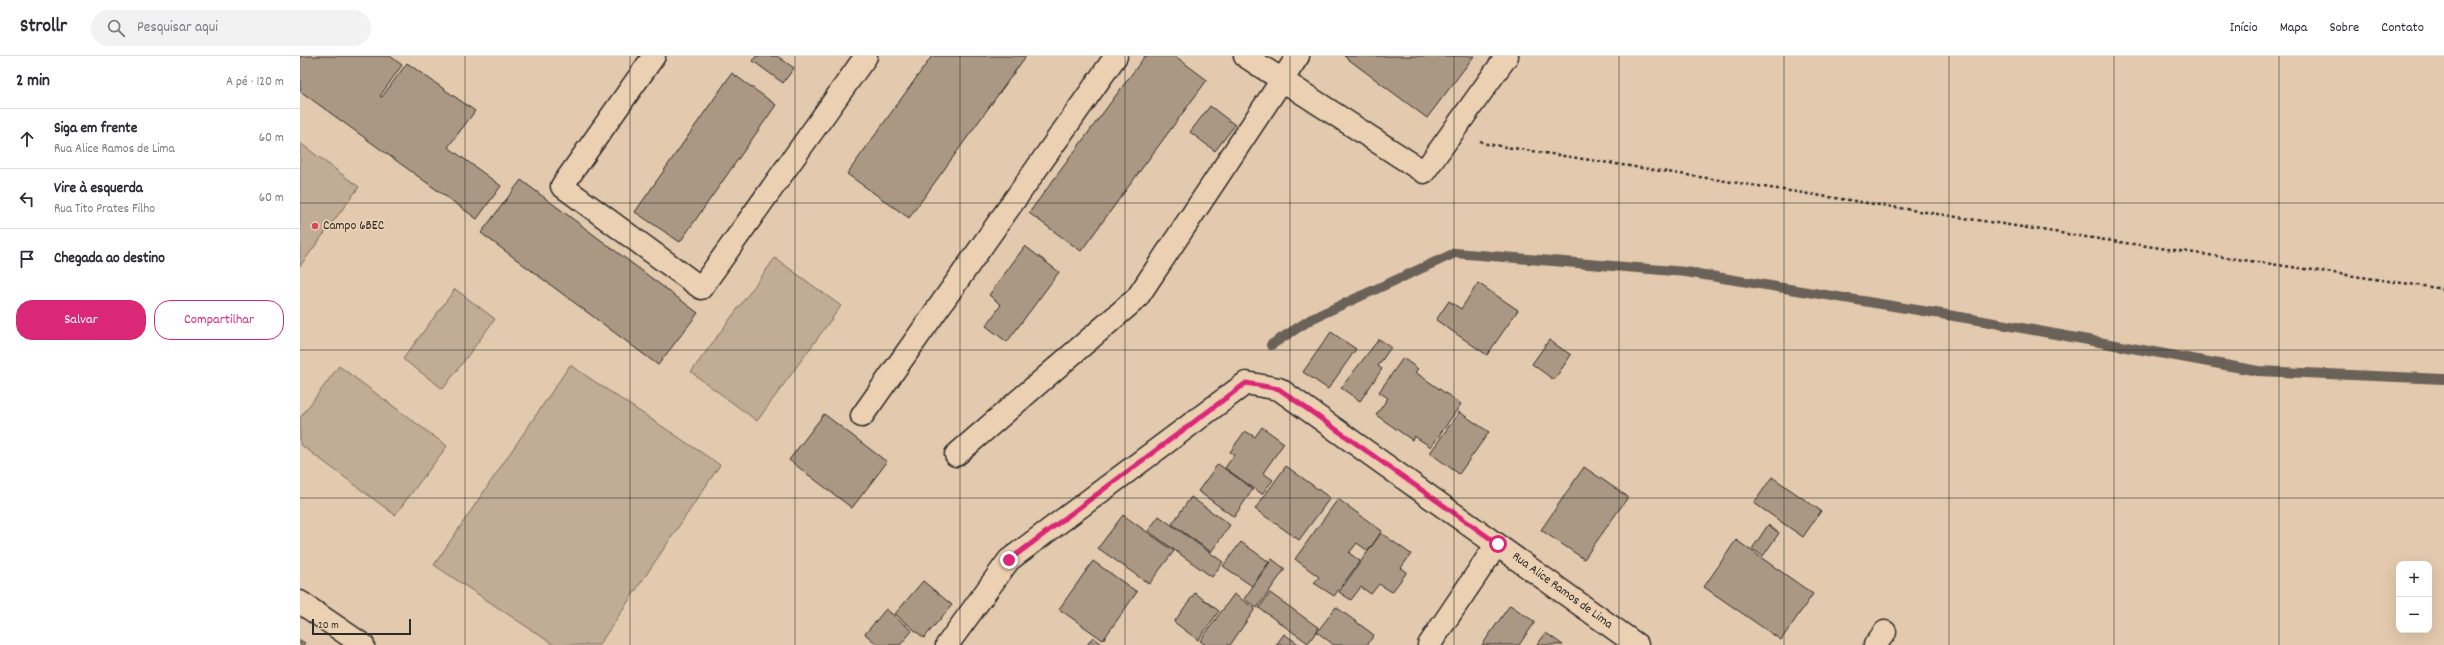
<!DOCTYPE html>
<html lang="pt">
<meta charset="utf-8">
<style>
:root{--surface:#fff;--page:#f2f2f3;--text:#2b2b33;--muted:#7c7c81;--line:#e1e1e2;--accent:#db2777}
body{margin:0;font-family:Dekko,sans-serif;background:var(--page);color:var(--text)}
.controls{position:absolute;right:12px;bottom:12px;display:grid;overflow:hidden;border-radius:8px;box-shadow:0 4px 16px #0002}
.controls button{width:36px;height:36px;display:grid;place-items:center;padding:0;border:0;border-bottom:1px solid var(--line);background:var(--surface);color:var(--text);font:20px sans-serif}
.scale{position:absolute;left:12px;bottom:10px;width:99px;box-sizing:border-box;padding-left:4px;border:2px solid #2b2b2b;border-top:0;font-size:11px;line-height:14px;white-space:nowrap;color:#2b2b2b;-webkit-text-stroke:3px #ebd0b2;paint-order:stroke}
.stop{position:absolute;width:12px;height:12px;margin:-9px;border:3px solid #db2777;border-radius:50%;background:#fff}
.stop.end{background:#db2777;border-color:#fff;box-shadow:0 1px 4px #0008}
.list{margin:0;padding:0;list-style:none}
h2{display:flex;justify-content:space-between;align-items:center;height:52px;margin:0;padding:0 16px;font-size:17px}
h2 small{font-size:13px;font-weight:400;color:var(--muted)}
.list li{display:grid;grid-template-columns:26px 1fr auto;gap:12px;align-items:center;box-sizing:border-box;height:60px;padding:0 16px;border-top:1px solid var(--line)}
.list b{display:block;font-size:15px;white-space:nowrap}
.list p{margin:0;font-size:13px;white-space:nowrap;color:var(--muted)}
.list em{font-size:13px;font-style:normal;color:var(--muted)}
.actions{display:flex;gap:8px;padding:12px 16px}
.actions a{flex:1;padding:9px 0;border:1px solid var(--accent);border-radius:16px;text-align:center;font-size:14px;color:var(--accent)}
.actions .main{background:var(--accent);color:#fff}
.icon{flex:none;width:22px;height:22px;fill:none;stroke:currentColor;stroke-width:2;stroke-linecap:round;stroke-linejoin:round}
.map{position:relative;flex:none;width:2144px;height:589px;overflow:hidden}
header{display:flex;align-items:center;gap:24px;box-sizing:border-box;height:56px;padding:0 20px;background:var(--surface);border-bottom:1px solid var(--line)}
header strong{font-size:19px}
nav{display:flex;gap:22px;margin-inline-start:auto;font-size:14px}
.search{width:280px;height:36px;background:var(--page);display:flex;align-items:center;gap:10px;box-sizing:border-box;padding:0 14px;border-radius:22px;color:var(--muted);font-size:15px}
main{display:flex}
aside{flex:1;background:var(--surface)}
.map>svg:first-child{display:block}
.green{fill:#c1ac95;stroke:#766c60}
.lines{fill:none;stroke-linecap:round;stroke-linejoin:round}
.stream{stroke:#6b6259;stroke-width:10}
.building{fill:#ab9884;stroke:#2b2b2b}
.minor-casing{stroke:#2b2b2b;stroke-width:25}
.path{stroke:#2b2b2b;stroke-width:2.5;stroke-dasharray:3 3;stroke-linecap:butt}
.minor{stroke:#ebd0b2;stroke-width:22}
.route{stroke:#db2777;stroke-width:5}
.grid{fill:none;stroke:#2b2b2b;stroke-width:1;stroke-opacity:0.55}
.poi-dot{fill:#d1495b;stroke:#ebd0b2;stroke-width:1.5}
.labels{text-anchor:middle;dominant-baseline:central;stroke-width:3.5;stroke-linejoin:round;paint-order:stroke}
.poi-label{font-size:13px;fill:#2b2b2b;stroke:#ebd0b2;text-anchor:start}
.street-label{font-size:13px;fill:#2b2b2b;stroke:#ebd0b2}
</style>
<header>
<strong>Strollr</strong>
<div class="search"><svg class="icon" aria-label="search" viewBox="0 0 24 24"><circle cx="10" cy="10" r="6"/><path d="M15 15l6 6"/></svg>Pesquisar aqui</div>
<nav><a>Início</a><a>Mapa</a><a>Sobre</a><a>Contato</a></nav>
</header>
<main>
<aside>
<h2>2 min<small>A pé · 120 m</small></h2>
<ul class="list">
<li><svg class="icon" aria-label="ahead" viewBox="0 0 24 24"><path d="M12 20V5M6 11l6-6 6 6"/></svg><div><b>Siga em frente</b><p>Rua Alice Ramos de Lima</p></div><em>60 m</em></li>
<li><svg class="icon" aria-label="left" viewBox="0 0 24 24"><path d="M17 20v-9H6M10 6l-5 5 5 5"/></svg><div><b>Vire à esquerda</b><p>Rua Tito Prates Filho</p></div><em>60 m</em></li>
<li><svg class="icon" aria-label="arrive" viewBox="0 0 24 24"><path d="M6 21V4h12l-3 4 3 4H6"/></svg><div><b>Chegada ao destino</b></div></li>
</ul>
<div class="actions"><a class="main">Salvar</a><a>Compartilhar</a></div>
</aside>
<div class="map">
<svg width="2144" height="589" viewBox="0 0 2144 589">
<rect width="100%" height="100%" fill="#e3c9ad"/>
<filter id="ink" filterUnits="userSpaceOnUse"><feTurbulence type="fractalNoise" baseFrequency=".025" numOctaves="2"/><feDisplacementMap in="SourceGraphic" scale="8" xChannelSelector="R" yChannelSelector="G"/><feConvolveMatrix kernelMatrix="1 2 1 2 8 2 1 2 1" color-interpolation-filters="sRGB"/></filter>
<g filter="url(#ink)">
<path class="green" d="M0,87L59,131L0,210Z
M475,202L541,250L457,365L391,316Z
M155,233L195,263L143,333L103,303Z
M270,309L420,409L299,589H254L134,509Z
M39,310L147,390L95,459L0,388V362Z"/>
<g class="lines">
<path class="stream" d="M971,289L1013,262L1155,197L1386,216L1678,264L1958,315L2144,323"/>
</g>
<path class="building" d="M0,0H90L102,9L80,40L82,41L107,7L175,55L148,91L201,130L177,163L0,35Z
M456,0H477L494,12L483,27L453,5Z
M632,0H726L609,162L547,118Z
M845,0H875L907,24L781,195L729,157Z
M1044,0H1174L1127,62Z
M432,17L476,49L380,186L335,156Z
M910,50L935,69L915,95L890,76Z
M221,124L398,257L358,309L181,177Z
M725,190L759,216L707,286L686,270L701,249L689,239Z
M1178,227L1218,254L1187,299L1136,264L1149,245L1161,253Z
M1031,276L1056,293L1028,333L1003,316Z
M1079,283L1091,291L1078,310L1082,313L1060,345L1041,332Z
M1249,284L1271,299L1254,324L1232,308Z
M1103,302L1118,313L1115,316L1161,348L1131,391L1114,380L1112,384L1076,359L1088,342L1079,336Z
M1159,356L1189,376L1159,418L1130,397Z
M524,358L587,406L552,452L489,404Z
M962,371L984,387L963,417L973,424L962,438L925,412L934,399L930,396L945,375L955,381Z
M918,408L953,433L934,461L898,435Z
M986,410L1030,442L999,484L955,453Z
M1284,411L1328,441L1284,503L1241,474Z
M1472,421L1521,455L1503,481L1454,447Z
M891,441L930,469L911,496L872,468Z
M1038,443L1082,475L1068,495L1057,487L1049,497L1060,505L1034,540L1014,527L1019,521L995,503Z
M823,459L874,495L849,528L798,492Z
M859,460L923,506L912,521L848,475Z
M1468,469L1479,477L1463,500L1452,493Z
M1081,477L1111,498L1101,512L1107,516L1092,536L1079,528L1071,538L1061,531L1051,544L1039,536Z
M1436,484L1513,538L1481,584L1404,531Z
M941,486L969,506L952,530L923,510Z
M972,503L985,513L957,552L944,543Z
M793,505L837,536L803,584L759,553Z
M623,525L652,549L624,582L595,558Z
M895,537L919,555L898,584L874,566Z
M970,537L1019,572L1008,587L959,552Z
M934,538L955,553L930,589H906L900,585Z
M1210,549L1235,566L1219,589H1182Z
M1036,551L1074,579L1067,589H1034L1017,576Z
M586,553L612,575L600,589H578L565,578Z
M1246,577L1263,589H1237Z
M984,578L1000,589H976Z
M793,581L803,589H787Z
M0,584L5,587L3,589H0Z"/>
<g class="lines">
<defs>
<path id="minor" d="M354,0L262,130L401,232L566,0
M945,0L1124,116L1207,0
M562,360L816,0
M656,399L837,242L998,0
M0,546L63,589
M647,589L709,504L946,327L979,333L1337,589
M1129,589L1197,488
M1575,589L1585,576"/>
</defs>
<use href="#minor" class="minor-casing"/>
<path class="path" d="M1180,85L1187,88L1812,185L2144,233"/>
<use href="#minor" class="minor"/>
</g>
</g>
<g class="lines" filter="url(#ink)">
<path class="route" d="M709,504L946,327L979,333L1198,488"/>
</g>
<path class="grid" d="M165,0V589M330,0V589M495,0V589M660,0V589M825,0V589M990,0V589M1154,0V589M1319,0V589M1484,0V589M1649,0V589M1814,0V589M1979,0V589M0,147H2144M0,294H2144M0,442H2144"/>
<circle class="poi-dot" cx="15" cy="170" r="4"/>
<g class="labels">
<g class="poi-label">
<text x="23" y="170">Campo 6BEC</text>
</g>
<g class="street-label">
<text transform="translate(1262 535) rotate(36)">Rua Alice Ramos de Lima</text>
</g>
</g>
</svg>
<div class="controls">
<button>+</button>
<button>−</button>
</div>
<div class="scale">20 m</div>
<div class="stop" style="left:1198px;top:488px"></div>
<div class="stop end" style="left:709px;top:504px"></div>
</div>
</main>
